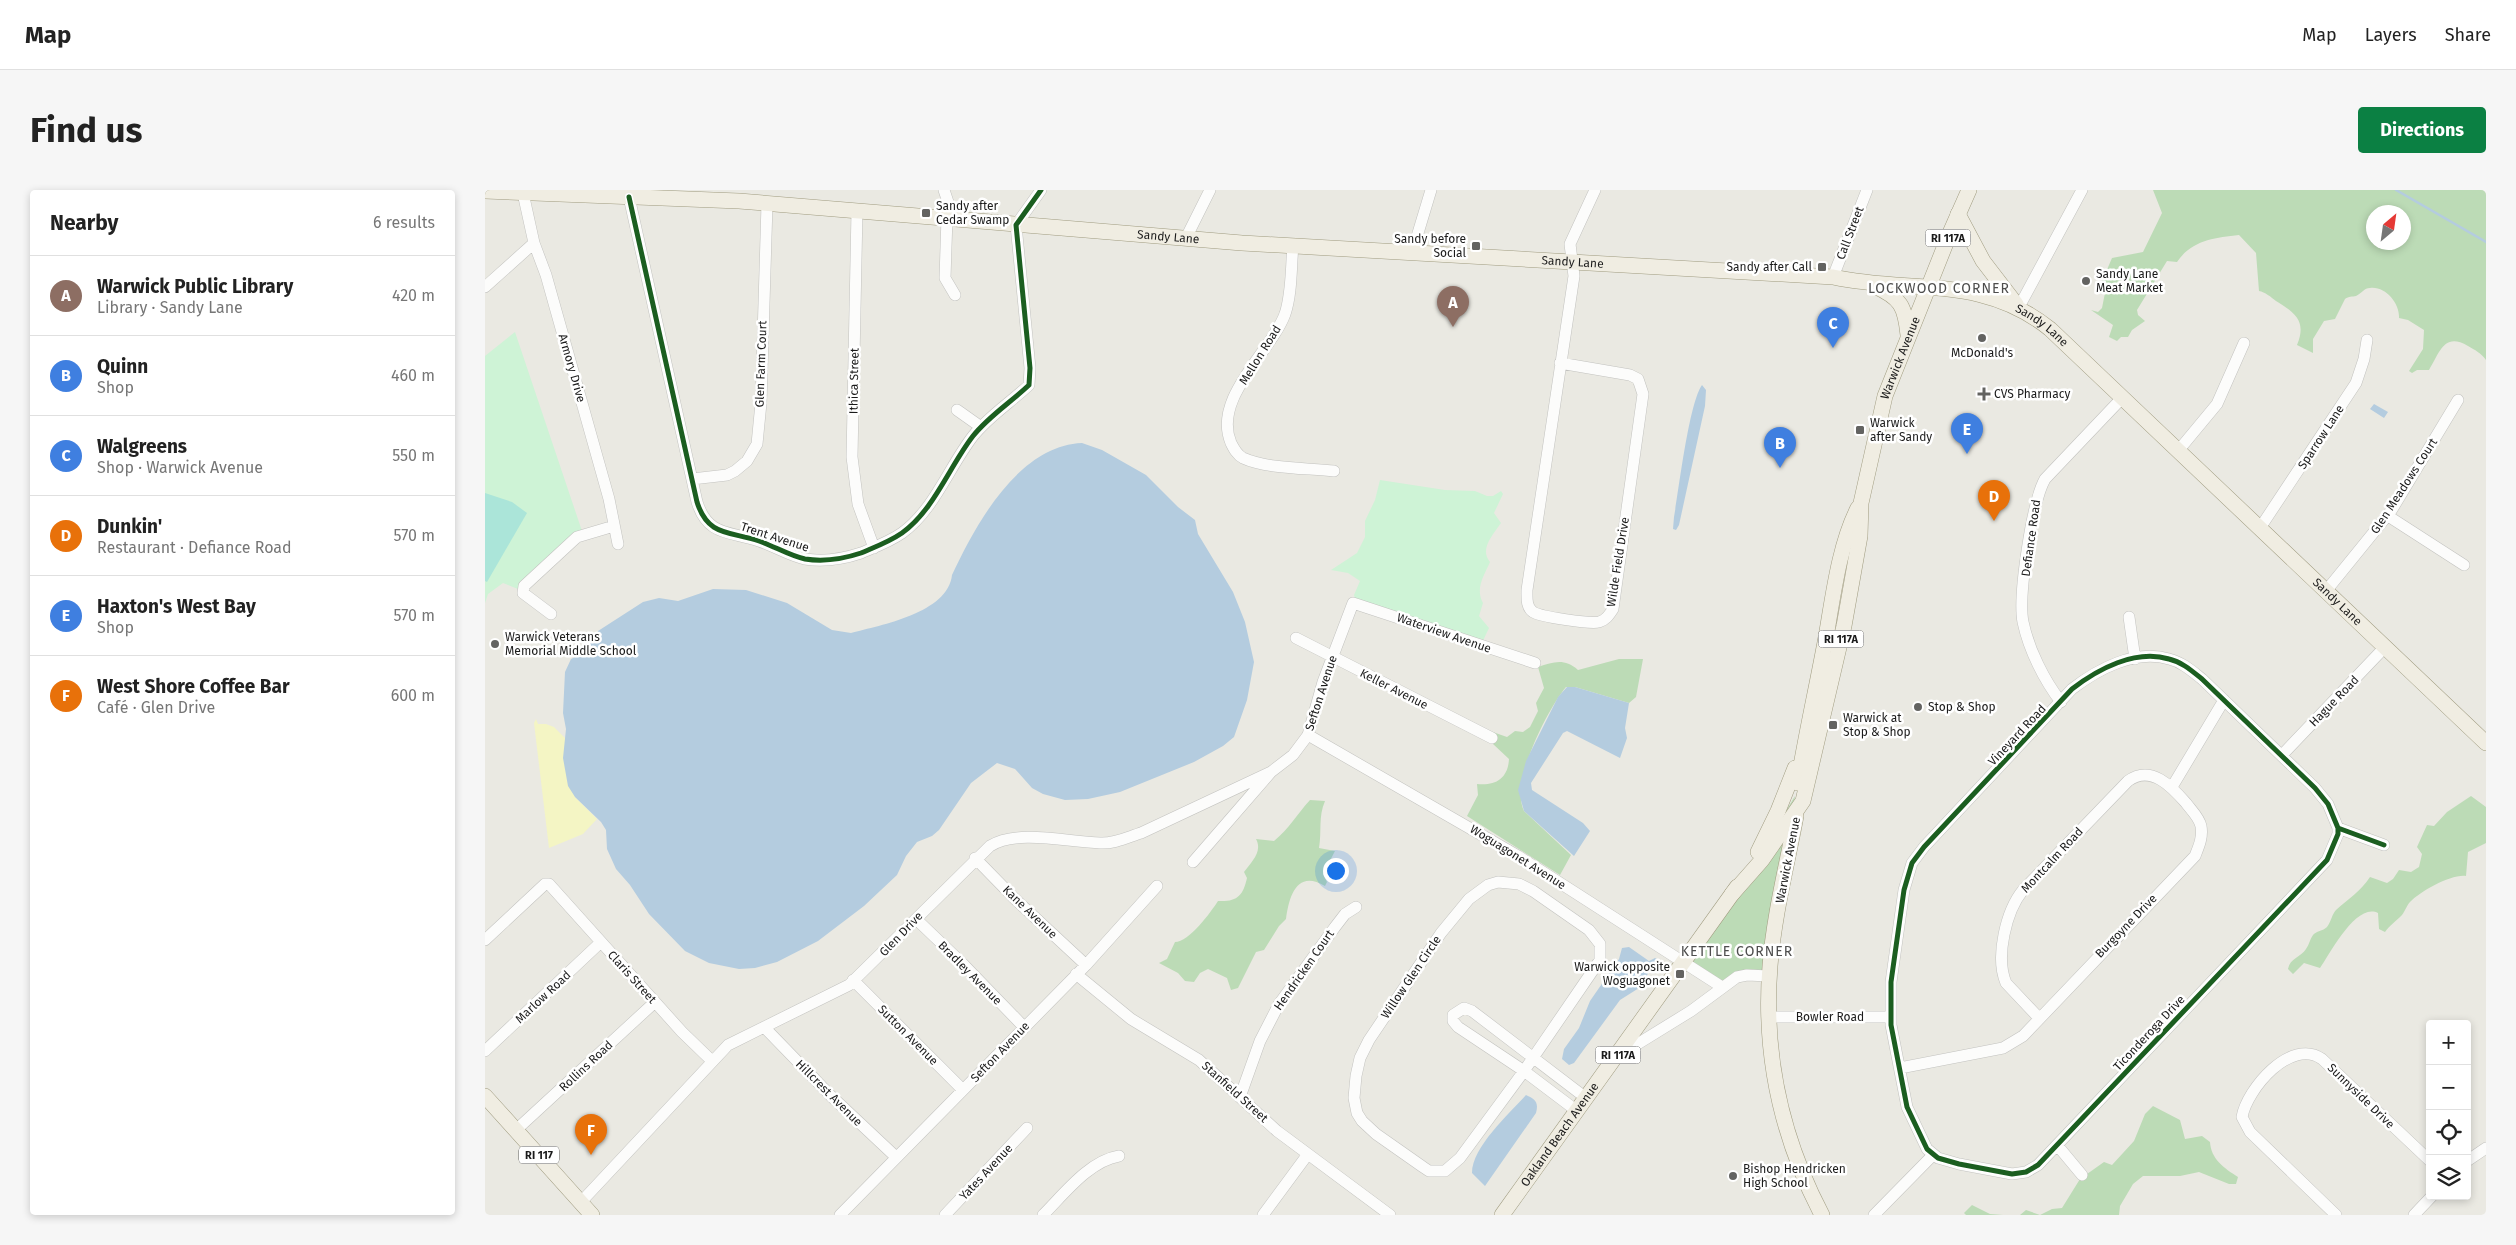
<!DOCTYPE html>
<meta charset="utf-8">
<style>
:root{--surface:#fff;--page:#f6f6f6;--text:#222;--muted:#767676;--line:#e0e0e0;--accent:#0b8043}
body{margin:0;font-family:"Fira Sans",sans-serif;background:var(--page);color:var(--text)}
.controls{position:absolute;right:15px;bottom:15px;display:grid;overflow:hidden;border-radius:5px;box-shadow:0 2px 8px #0003}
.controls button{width:45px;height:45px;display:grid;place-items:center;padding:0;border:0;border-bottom:1px solid var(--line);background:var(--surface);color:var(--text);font:25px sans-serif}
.compass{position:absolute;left:1881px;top:15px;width:45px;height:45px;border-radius:50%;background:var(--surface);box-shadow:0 2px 8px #0003;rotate:29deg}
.you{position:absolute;left:850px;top:680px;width:18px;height:18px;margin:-12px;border:4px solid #fff;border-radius:50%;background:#1a73e8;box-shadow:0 0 0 8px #1a73e833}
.badge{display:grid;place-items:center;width:32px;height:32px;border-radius:50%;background:var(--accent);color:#fff;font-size:16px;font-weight:700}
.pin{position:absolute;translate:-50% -41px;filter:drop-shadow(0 1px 2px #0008)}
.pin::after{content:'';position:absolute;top:26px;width:18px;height:15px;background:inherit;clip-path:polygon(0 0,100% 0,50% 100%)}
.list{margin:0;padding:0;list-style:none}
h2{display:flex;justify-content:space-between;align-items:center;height:65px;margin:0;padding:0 20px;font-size:21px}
h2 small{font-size:16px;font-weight:400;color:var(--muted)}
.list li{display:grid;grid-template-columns:32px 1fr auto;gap:15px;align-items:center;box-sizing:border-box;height:80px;padding:0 20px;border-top:1px solid var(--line)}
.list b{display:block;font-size:19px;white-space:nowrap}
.list p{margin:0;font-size:16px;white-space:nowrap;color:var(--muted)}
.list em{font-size:16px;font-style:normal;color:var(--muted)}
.icon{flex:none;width:28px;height:28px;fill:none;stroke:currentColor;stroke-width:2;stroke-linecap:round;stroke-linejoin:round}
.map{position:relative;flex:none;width:2001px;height:1025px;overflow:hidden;border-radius:5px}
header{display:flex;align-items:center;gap:30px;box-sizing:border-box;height:70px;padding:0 25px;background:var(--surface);border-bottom:1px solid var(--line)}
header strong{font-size:24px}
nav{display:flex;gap:28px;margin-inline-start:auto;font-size:18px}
.intro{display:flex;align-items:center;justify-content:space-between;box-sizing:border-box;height:120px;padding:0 30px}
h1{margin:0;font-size:35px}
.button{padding:12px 22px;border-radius:5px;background:var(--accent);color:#fff;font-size:18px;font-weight:700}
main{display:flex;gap:30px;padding:0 30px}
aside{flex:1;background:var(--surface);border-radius:5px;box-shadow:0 2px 8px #0003}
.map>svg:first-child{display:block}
.forest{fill:#bcdbb6;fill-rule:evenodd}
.sand{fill:#f4f5c4}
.park{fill:#cef3d6}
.pitch{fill:#abe5d9}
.water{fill:#b4ccdf}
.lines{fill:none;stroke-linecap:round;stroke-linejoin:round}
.stream{stroke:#b4ccdf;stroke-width:2.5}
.minor-casing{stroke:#c2c2bf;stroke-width:12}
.major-casing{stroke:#a09c80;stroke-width:16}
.minor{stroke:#fcfcfb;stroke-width:11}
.major{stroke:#f0ede2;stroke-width:15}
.cycleway-casing{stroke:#fff;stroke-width:8}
.cycleway{stroke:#1b5e20;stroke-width:5}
.poi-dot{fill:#636361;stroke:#fff;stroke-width:2}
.labels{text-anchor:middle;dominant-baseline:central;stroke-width:5;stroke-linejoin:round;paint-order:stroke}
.shield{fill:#fff;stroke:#5f5f5f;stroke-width:1}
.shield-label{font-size:11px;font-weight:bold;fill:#1b1b1b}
.poi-label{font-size:12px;fill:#1b1b1b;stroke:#fff;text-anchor:start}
.street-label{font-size:12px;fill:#1b1b1b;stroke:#fff}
.neighbourhood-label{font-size:14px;letter-spacing:1px;fill:#4e4e4e;stroke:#fff}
</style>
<header>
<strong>Map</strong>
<nav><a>Map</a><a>Layers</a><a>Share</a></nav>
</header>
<div class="intro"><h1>Find us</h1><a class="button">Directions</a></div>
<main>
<aside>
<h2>Nearby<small>6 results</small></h2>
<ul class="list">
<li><span class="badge" style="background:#8d6e63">A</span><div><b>Warwick Public Library</b><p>Library · Sandy Lane</p></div><em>420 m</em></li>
<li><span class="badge" style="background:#3f7fe0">B</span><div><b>Quinn</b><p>Shop</p></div><em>460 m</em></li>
<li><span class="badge" style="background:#3f7fe0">C</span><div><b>Walgreens</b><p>Shop · Warwick Avenue</p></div><em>550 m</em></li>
<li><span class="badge" style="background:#e8710a">D</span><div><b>Dunkin'</b><p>Restaurant · Defiance Road</p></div><em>570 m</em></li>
<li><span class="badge" style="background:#3f7fe0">E</span><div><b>Haxton's West Bay</b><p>Shop</p></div><em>570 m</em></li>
<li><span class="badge" style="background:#e8710a">F</span><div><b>West Shore Coffee Bar</b><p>Café · Glen Drive</p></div><em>600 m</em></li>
</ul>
</aside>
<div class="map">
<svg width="2001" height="1025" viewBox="0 0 2001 1025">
<rect width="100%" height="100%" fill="#eae9e2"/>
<path class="forest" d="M1668,0H2001V170C1996,163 1990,160 1983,156C1959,142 1955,162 1944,180H1932L1927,183L1924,181L1938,159L1939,140L1923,130L1914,128C1915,114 1901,96 1885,98C1879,98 1877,103 1871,106C1867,107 1864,106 1860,109L1850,129L1839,131L1828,149V163L1812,155C1822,131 1810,123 1791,111C1786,107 1780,102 1774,101L1771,63L1754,45C1729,48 1707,50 1692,72L1682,71L1652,120L1653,125L1660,131L1647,140L1643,147H1636L1632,151L1624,147L1628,135L1606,120L1613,122L1617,118L1620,103L1615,96L1627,68L1658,62L1677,23ZM1918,22V52H1888V22Z
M1134,469H1158L1151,507L1144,513L1090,497H1081C1062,520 1025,593 1039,621L1086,665L1075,685L982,626L993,605L992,594C1010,596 1023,589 1024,569L1008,554L1002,540L1022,547L1030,541L1038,542L1045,537L1053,521L1051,513L1059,498L1053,477C1069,472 1079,468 1093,480Z
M1310,606L1285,780L1240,795L1201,770L1266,678Z
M1986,606L2001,617V653L1983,662L1981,686C1966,684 1936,701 1925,712C1922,715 1920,721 1917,725C1911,731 1905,735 1900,742L1894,739L1893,723C1871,712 1845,764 1835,778L1819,773L1808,784L1803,779C1805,768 1816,767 1821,759C1824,755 1825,749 1828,745C1831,741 1838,741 1842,737C1846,732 1847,724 1851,720C1863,709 1876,701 1885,687L1902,693L1908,689L1914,680L1926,682L1934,677L1937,664L1932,657L1942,635L1949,636L1962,622Z
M825,610L840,611C833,627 837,641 834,658L850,661L838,684L842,692L840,696C812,679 804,706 801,729L794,736L779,760L771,762L753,798L746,800L742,788L723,779L715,783L709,792L700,791L693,783L674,773L682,769L690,752C704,752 726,722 733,711C752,712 758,706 762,688L759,682C766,672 778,662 771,649L789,651C804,639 812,624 825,610Z
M1668,916L1695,930L1700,949L1717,946L1725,952C1726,969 1739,978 1753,987L1751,994H1744L1714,982L1695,986H1658L1648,994L1635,1016L1634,1025H1535L1541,1020L1555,1025L1567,1019L1577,1018L1595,989L1619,972L1627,975L1649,951L1660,924Z
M1487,1015L1505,1024L1518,1025H1481L1479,1023Z"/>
<path class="sand" d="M51,529L53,534H61L69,537L80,548L90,607L112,629L98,644L64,658L49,533Z"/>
<path class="park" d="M30,142L98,344L38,401L18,393L3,404L0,413V166Z
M895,290L960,300L990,301L1002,306H1008L1016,301L1018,304L1009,323L1016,333C1008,345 994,359 1005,372C999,386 990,398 998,413L994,426L1004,438L996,455L871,412L869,405L875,391L863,383L846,380L872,363L880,347V331L890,310Z"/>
<path class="pitch" d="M0,303L27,312L42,323L2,392L0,391Z"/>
<path class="water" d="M1217,195L1221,200L1220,216L1194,335L1191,340L1188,339L1189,327C1194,299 1204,213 1217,195Z
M1889,214L1903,222L1899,228L1885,219Z
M597,253L617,260L661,285L693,317L710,330L713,344L748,402L760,432L769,472L762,510L749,547L738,556L709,572L635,602L603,609L580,610L558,604L547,598L530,579L512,573L486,593L454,640L447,646L432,652L421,666L412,685L379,716L333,751L292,772L270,778L254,779L224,773L200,761L164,724L145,695L131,679L122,659L121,640L116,632L90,607L83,596L78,568L81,539L78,523L80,482L86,469L96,464L113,441L158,412L174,408L193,411L228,399L261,400L302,413L347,440L366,443C396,435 463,423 467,385C491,334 533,256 597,253Z
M1082,497H1090L1144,513L1140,538L1142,548L1135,568L1082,541L1078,543L1046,593L1047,600L1098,633L1105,641L1089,666L1039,621L1033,600L1041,571L1073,507Z
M1144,757L1164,771L1170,768L1172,769L1154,798L1135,810L1089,873L1084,875L1077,869L1079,859L1094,838L1105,811L1134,769L1137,758Z
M1041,905C1050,909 1054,912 1051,923L1000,996L987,983C987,957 1024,924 1041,905Z"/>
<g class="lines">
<path class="stream" d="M1911,0L2001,52"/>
<defs>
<path id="minor" d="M459,0L468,27
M38,3L49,53L61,85L124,309L133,354
M144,7L212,312C223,347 245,341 274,351C289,356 305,366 320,369C339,372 358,369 376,363C390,357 404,352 417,343C449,320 464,277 488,246C504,226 525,213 544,195L545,178L531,35L556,0
M372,21L367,267L373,314L389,358
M462,27L460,88L470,105
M701,48L725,0
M808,55C806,77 807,103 800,124C786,162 727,208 746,253C749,259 752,265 758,268C782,279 822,278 849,281
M927,63L946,0
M1348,87L1382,0
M0,97L49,53
M1534,117L1597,0
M1075,173L1145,185L1153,189L1158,204L1128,419C1124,425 1121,430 1114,432C1105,434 1056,427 1048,422C1041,417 1042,408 1042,400L1089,86L1085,54L1110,0
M472,220L496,237
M1693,261L1732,214L1759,153
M207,289L242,285L250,281L262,271L272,254L276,213L282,14
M1903,326L1979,375
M1775,338L1871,193L1879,169L1882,150
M1841,401L1906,321L1973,210
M66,424L38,403L39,396L92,347L129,336
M1644,427L1650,469
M811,448L1007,548
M1576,512C1559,490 1544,460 1538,432C1533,406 1547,312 1560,289L1637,208
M823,545L1033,666L1237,797
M1797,565L1900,457
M1687,597L1739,510
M1853,638V644L1842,670L1553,975L1541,982L1527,984L1474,974L1453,968L1442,959L1422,917L1406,835V792L1419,700L1427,673L1439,657L1587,499C1613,479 1650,459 1684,469C1697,472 1707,481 1717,489L1830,598L1843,614L1853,638L1899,655
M490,668L531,710L601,775
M708,672L786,582L808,565L823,545L838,492L868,413L1050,473
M1013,692L1034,694L1048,701L1104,740L1115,754V770L1039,881L975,968L960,981H944L938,977L891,944L877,931L872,923L869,908L871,886L875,868L884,850L956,743L984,709L1003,695Z
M431,729L478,774L539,837
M0,750L60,694H64L197,842L227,871
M591,784L646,829L714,870L792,941L905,1025
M368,790L478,900
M1283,827H1406
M279,837L346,906L411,967
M0,861L116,752
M1133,866L1206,821L1252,787L1262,785L1284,786
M1415,878L1518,858L1538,846L1710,666C1714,656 1718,647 1716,636C1714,627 1706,620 1701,613C1687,597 1666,574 1643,591L1538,700C1521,721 1510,767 1521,793L1554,828
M755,907L775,851L794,814L850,737L860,724L871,717
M1092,921L1039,881L973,837L968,831V825L979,818L987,821L1101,908
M31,940L170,812
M1572,955L1597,985
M1982,971L2001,958
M96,1012L243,855L364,795L505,656C533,639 582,652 615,653C629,654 643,647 656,643L786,582
M355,1025L601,775L672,696
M460,1025L542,938
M558,1025C579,1004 604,971 634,966
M778,1025L823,964
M1389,1025L1448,965
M1851,1025L1765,942L1757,927C1762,899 1806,847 1837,869L1945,971
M1929,1025L1947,1006"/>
<g id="major">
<path id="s1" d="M0,1L254,11L757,53L1348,87C1426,104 1497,84 1565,139L2001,553"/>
<path d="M1473,24L1498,71L1531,114"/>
<path d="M1389,96C1416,108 1420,116 1423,145"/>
<path d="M1313,593C1321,544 1332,496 1341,447C1348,407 1354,355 1373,318"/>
<path d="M1311,626C1302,675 1289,725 1285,776C1278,864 1296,947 1337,1025"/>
<path d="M1273,662L1293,621L1310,578"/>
<path id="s2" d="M1247,704L1277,670L1318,611L1359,436L1375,346L1376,313L1400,206L1465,43L1484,0"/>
<path d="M0,906L107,1025"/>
<path id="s3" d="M1017,1025L1252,697"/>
</g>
</defs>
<use href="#minor" class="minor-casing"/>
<use href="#major" class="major-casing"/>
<use href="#minor" class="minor"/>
<use href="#major" class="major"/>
<defs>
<path id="cycleway" d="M144,7L212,312C223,347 245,341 274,351C289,356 305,366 320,369C339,372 358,369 376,363C390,357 404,352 417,343C449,320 464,277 488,246C504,226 525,213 544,195L545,178L531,35L556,0
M1853,638V644L1842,670L1553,975L1541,982L1527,984L1474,974L1453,968L1442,959L1422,917L1406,835V792L1419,700L1427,673L1439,657L1587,499C1613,479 1650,459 1684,469C1697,472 1707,481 1717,489L1830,598L1843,614L1853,638L1899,655"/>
</defs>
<use href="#cycleway" class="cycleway-casing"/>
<use href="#cycleway" class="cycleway"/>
</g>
<g class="poi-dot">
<rect x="436" y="18" width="10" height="10" rx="2.5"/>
<rect x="986" y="51" width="10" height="10" rx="2.5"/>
<rect x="1332" y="72" width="10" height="10" rx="2.5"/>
<circle cx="1601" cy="91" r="5"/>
<circle cx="1497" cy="148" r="5"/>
<path d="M1496.5 196.5h5v5h5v5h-5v5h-5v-5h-5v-5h5z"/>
<rect x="1370" y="235" width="10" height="10" rx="2.5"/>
<circle cx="10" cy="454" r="5"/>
<circle cx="1433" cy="517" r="5"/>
<rect x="1343" y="530" width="10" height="10" rx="2.5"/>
<rect x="1190" y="779" width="10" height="10" rx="2.5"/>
<circle cx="1248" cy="986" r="5"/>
</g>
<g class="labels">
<g class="shield">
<rect x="1440.5" y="39.5" width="45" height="17" rx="4"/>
<rect x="1333.5" y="440.5" width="45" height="17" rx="4"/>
<rect x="1110.5" y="856.5" width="45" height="17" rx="4"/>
<rect x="34" y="956.5" width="40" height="17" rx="4"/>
</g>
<g class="shield-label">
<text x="1463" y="48">RI 117A</text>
<text x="1356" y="449">RI 117A</text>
<text x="1133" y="865">RI 117A</text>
<text x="54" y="965">RI 117</text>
</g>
<g class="poi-label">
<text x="451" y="16">Sandy after<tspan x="451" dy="14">Cedar Swamp</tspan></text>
<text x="981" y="49" text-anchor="end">Sandy before<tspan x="981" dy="14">Social</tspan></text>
<text x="1327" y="77" text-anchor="end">Sandy after Call</text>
<text x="1611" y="84">Sandy Lane<tspan x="1611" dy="14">Meat Market</tspan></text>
<text x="1497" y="163" text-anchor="middle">McDonald's</text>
<text x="1509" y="204">CVS Pharmacy</text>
<text x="1385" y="233">Warwick<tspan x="1385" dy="14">after Sandy</tspan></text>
<text x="20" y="447">Warwick Veterans<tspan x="20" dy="14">Memorial Middle School</tspan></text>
<text x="1443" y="517">Stop &amp; Shop</text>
<text x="1358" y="528">Warwick at<tspan x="1358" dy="14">Stop &amp; Shop</tspan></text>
<text x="1185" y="777" text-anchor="end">Warwick opposite<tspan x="1185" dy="14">Woguagonet</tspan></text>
<text x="1258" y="979">Bishop Hendricken<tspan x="1258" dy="14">High School</tspan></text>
</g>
<g class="street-label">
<text transform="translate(1365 43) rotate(-69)">Call Street</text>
<text stroke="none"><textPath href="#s1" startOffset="685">Sandy Lane</textPath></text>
<text stroke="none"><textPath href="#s1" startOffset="1090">Sandy Lane</textPath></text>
<text stroke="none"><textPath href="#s1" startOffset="1569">Sandy Lane</textPath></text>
<text transform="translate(775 165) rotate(-58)">Mellon Road</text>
<text stroke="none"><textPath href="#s2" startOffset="572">Warwick Avenue</textPath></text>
<text transform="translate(276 174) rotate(-88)">Glen Farm Court</text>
<text transform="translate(87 178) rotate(74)">Armory Drive</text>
<text transform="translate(369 191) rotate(-89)">Ithica Street</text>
<text transform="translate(1836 247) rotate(-57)">Sparrow Lane</text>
<text transform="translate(1919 296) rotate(-57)">Glen Meadows Court</text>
<text transform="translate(290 347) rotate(18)">Trent Avenue</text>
<text transform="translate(1546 348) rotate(-82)">Defiance Road</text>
<text transform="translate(1133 372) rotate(-81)">Wilde Field Drive</text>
<text stroke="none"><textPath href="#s1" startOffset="1974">Sandy Lane</textPath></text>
<text transform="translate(959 443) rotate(19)">Waterview Avenue</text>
<text transform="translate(909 499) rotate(27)">Keller Avenue</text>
<text transform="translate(836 503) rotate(-72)">Sefton Avenue</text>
<text transform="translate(1849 511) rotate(-46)">Hague Road</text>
<text transform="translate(1532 545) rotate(-47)">Vineyard Road</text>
<text transform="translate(1033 667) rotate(32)">Woguagonet Avenue</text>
<text transform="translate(1303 670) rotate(-79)">Warwick Avenue</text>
<text transform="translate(1567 670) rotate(-47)">Montcalm Road</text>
<text transform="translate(545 722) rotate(44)">Kane Avenue</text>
<text transform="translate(1641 736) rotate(-46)">Burgoyne Drive</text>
<text transform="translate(416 744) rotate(-46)">Glen Drive</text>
<text transform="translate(819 780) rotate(-55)">Hendricken Court</text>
<text transform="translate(485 783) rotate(45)">Bradley Avenue</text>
<text transform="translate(147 787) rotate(48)">Claris Street</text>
<text transform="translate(926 787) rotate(-56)">Willow Glen Circle</text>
<text transform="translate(58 807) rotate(-43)">Marlow Road</text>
<text x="1345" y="827">Bowler Road</text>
<text transform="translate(1664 843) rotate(-47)">Ticonderoga Drive</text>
<text transform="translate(423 845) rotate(45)">Sutton Avenue</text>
<text transform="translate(515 862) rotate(-46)">Sefton Avenue</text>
<text transform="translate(101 876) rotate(-43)">Rollins Road</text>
<text transform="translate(750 902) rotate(42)">Stanfield Street</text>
<text transform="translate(344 903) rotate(45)">Hillcrest Avenue</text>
<text transform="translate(1876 906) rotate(44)">Sunnyside Drive</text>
<text stroke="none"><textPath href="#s3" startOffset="99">Oakland Beach Avenue</textPath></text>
<text transform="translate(501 982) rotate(-47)">Yates Avenue</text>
</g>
<g class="neighbourhood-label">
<text x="1454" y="98">LOCKWOOD CORNER</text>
<text x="1252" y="761">KETTLE CORNER</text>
</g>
</g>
</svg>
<div class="controls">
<button>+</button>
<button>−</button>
<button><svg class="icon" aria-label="locate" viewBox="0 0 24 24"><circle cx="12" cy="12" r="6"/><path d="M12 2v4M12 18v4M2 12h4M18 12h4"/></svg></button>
<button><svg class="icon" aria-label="layers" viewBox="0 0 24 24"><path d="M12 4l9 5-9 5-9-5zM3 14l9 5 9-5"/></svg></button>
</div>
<svg class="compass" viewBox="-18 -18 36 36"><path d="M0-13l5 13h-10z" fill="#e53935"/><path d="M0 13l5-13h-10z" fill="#767676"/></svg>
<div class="you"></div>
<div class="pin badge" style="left:968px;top:137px;background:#8d6e63">A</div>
<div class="pin badge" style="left:1295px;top:278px;background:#3f7fe0">B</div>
<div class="pin badge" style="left:1348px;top:158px;background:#3f7fe0">C</div>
<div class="pin badge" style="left:1509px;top:331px;background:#e8710a">D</div>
<div class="pin badge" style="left:1482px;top:264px;background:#3f7fe0">E</div>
<div class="pin badge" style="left:106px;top:965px;background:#e8710a">F</div>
</div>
</main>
